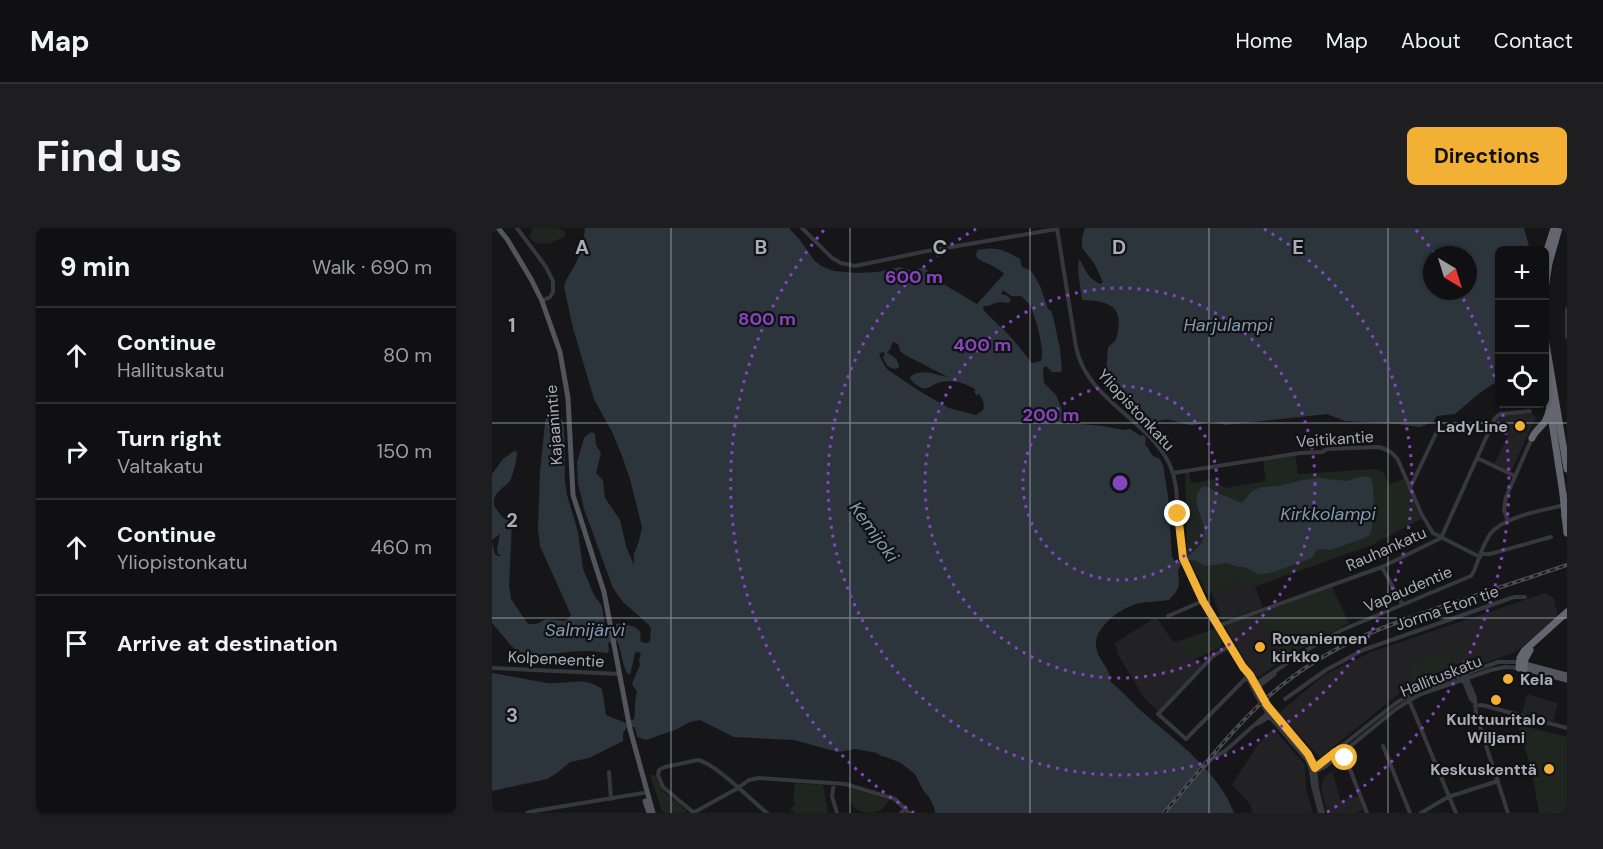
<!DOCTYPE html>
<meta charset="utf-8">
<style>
:root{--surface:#101012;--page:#1e1e20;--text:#f1f3f6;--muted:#9c9d9f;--line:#303032;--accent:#f2b134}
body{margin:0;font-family:"DM Sans",sans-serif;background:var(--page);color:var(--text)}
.controls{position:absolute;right:18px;top:18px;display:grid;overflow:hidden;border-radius:9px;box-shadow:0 2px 4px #0004}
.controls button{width:54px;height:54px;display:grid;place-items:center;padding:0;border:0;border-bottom:2px solid var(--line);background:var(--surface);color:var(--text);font:30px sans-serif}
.compass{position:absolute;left:931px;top:18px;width:54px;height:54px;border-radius:50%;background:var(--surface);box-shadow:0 2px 4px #0004;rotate:142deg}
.stop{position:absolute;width:18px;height:18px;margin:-14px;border:4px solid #f2b134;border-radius:50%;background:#fff}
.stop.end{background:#f2b134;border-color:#fff;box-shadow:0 2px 6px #0008}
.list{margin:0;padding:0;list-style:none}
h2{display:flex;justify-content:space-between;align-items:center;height:78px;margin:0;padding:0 24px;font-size:26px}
h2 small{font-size:20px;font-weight:400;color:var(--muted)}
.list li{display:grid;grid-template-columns:39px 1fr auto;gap:18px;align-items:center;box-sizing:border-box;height:96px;padding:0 24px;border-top:2px solid var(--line)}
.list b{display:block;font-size:22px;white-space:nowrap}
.list p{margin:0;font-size:20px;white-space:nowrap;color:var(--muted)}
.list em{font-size:20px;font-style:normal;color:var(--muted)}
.icon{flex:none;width:33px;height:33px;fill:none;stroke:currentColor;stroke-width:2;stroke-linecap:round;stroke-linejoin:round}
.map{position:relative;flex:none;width:1075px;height:585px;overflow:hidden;border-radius:9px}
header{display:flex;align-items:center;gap:36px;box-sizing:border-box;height:84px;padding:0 30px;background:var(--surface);border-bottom:2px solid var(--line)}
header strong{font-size:28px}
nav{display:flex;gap:33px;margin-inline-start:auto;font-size:21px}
.intro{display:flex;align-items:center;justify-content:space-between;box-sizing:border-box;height:144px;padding:0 36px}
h1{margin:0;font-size:42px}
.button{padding:15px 27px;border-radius:9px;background:var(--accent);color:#111;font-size:21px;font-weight:700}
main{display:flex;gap:36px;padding:0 36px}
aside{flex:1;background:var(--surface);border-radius:9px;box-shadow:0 2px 4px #0004}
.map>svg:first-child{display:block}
.built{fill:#222225}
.green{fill:#1e261f}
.water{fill:#2c353c;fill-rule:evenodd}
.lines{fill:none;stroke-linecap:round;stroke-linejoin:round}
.minor{stroke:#37383d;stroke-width:4}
.major{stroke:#53555c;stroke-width:5}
.highway{stroke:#63666e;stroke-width:7}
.rail-casing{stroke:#4a4c52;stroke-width:4}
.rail{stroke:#111113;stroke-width:1.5;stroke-dasharray:4.5;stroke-linecap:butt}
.highway-bridge{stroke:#63666e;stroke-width:7}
.route{stroke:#f2b134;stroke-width:8}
.grid{fill:none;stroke:#a8adb8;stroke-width:1.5;stroke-opacity:0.55}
.ring{fill:none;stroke:#8446be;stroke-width:3;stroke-dasharray:3 6}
.poi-dot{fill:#f2b134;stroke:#111113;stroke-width:2}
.labels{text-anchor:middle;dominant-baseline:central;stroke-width:4.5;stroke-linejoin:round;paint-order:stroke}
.street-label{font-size:16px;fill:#a8adb8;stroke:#111113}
.poi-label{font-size:16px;font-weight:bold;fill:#a8adb8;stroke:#111113;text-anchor:end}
.water-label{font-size:18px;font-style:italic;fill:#7f9bb3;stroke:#111113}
.grid-label{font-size:20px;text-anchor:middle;font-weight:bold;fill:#a8adb8;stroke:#111113;stroke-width:4.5;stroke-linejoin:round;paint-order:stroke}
.centre{fill:#8446be;stroke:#111113;stroke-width:3}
.ring-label{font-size:18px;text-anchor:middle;font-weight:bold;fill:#8446be;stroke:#111113;stroke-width:4.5;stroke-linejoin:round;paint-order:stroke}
</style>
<header>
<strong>Map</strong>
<nav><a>Home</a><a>Map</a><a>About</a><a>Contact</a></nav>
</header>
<div class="intro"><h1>Find us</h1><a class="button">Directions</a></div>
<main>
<aside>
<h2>9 min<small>Walk · 690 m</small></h2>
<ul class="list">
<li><svg class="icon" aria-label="ahead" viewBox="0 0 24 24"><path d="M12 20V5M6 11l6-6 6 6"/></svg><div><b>Continue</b><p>Hallituskatu</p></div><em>80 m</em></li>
<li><svg class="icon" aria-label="right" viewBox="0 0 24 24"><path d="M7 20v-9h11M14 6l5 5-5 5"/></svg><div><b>Turn right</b><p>Valtakatu</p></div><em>150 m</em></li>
<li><svg class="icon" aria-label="ahead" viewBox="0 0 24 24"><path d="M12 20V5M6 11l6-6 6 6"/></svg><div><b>Continue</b><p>Yliopistonkatu</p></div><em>460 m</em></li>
<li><svg class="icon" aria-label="arrive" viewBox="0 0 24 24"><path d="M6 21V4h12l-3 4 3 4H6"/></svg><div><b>Arrive at destination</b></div></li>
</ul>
</aside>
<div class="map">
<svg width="1075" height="585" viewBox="0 0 1075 585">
<rect width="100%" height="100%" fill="#161618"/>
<path class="built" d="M1038,184L1044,189L1019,244L1002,236L1016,208L1000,200L1004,191L1009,187Z
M750,353L753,361L763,358L771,379L730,393L719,363Z
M1053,365L1062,370L1066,389L1024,424L910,463L828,530L787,485L832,447L879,424Z
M764,387L794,429L767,449L762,447L734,400L735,397Z
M664,389L681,414L686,413L700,432L706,431L710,436L666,483L652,470L626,427L623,415Z
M1035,466L1066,475L1061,494L1030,485Z
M781,500L813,537L814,560L821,585H760L758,576L740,557L763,521Z
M840,543L849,573L866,568L871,582L863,585H835L829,560L832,550Z"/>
<path class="green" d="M41,0H66L72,3L74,7C63,15 46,21 37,9Z
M803,227L806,246L883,241L892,245L896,257L912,251L929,291L880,317L753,362L749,353L715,366L695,328L693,245L697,244L699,255L722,251L728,257L734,260L774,253L771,232Z
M840,359L857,395L794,429L764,387Z
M723,401L730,414L727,420L700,432L686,413Z
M967,421C968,428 970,437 966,443L919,460V435L934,429L936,431Z
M1028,497L1075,509V585H1047L1040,544L1027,501Z
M158,547H163L170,562L195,583L192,585H173L169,581Z
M303,555L331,557L336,585H303L298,581L303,576L301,573Z
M357,560L397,572C394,576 391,581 387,583C382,585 376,585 371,584C359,581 357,572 357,560Z"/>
<path class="water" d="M93,0H297L308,12L322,32L329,38L342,43L364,45L386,44L408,39L417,42L431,40L434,41L441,50L485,76L512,46C505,38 494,36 485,30L484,26L486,22C506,18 511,22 528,31L530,39L538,42L542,47L549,60L556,81L559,83L561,88L568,121L570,142L568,144H560L554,138L551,140L552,155L564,167L571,184L579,192L588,196L611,198L632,202L638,201L649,208L651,207L654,210L653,217L657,221L658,224L661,228L668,231L671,237L676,268L680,329L684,335L689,333L690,335C684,343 687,346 687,355C687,362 681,367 677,372C666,374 654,373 644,376C627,381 602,400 604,418C605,431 619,441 618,453C631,464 642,477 655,488C687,515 727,545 742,585H443L442,579L437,569L431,562L423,546L409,535L394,529L389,528L385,525L364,521L346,524L302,512L242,509L208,492L198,494L183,502L154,512L145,509L143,499H135L131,505V513L97,530L78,534L65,545L55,551L0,563V445C19,448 37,452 55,455C75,457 91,447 110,461L114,487L134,495L142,491C144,482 142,474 145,464L140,456L141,453L148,437L147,432L149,426L146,424L143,425L139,443L138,446H136C130,438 130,423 125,413L116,415L117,423L115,425C108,424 102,423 96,423C73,422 47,431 25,423C21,421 5,400 0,395V316L3,326L6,328H10L6,326L5,321L8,306L0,312V246L11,231L22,223L25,224C25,230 21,248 18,253C14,259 0,264 2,277C3,281 8,284 10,289L20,294L17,357L19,371L36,396H44L54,391L72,393L76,391L79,387L48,318L46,301L48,243L53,195C54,188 55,183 62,180C69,184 70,193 72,200L73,255L75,267L86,304L91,341L102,367L110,378L114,404L118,408L124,404V396C131,395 145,398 148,404C149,408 148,411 149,414L155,415L158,413L159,400L156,396L131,374L121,360L92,281L86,255L85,234L92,210L96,206L100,204L103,206L104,217L109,225L104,245L111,252L113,270L128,292L134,318L142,337V326L147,313L150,299L138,251L130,228L121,206L102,171L81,100L72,59C74,50 80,43 84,35C89,24 92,12 93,0ZM511,62L519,68H529C532,71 536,74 539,79C544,92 553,121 549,133L540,135L519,109L494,85L491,81L492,78C503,78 501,72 516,75L519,73L516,68L509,66ZM401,114L406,116L408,123L413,127L456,149C444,147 431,140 419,148L418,151C421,154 426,159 430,160C435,162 439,158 443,156C457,150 472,154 484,162L482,163L484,167H486V165C491,171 493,175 491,182L484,187L457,180L429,164L396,142L392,137L387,126L391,124L393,126L391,129C393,136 397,141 404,141L407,139C406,129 401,129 395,124L398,122L400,115Z
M593,0H1032L1038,22H1008L1007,152L989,164L963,186L945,188L941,194L928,199L906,196L853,193L835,186L733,197C729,196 726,195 723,194C714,193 706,198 697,197C686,195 674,187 663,195L664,201L659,205L656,202V193L619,156L614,145L616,119L624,112C633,79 620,73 590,72L586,43L587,31C595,42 593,48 608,56L611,54L602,35L590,20V10ZM940,27H976V63H940Z
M871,248L879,250C883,259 882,294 879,304C878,308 876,308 872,310L839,322L828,321L824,323L820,330L782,344L771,346H767L752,339H746L735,335L713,338L704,333L696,332L695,328C736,304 687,277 712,258L716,259L726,265L750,275L759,264L769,259L787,258L811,252L827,250L855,253Z"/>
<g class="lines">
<path class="minor" d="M25,0L54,39L61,53V64L58,69L50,73
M310,0L340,30L349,35L363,38L430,24L565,1
M565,0L584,119C594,169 648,188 673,228C693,259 680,297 691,331C703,368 731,405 751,439L755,442L775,477L813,522L819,532L823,540L825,560L831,585
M1075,81V109
M985,230L1023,248
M681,245L808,225L830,224L835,221L887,219C895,221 901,224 906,232L930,287L941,305L988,329
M918,260L948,197
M1016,293L1012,282L1014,269L1040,210
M989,326H998L1059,309
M890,339L910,376
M676,388L711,373
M726,398L890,339L949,310L1003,190L1008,186L1038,183
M738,418L721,428L666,486L694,511L755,449
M972,434L971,451L979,471L981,473
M0,440L127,446
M751,440L764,467L778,489L815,532L819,542L821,558L828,585
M974,448L983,470L984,487L1016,585
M765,460L783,446
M762,461L768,453L818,420L850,402L979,348L982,343C987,331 991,315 999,305C1013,288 1052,282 1073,277
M793,471L834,442L871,422L1022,369H1033
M917,472L964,585
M983,478L990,477L1075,500
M765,496L779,488
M891,518L918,585
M849,526L854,531L875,585
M819,542L904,475L923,464L1006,434H1023L1029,435
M821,543L827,542L834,538L904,481L918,472L929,466L999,442L1013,439L1026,440
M117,544L119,571
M342,555L340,568L345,585
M35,585L42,583L151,565
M201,585L246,560L257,552L267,550L353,556L403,571L417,585
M202,585L171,559L166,547L167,542L173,539L206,532C224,536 259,572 275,585
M409,585L414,580
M673,585L718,532L733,523L777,484
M929,585L956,569L1006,553"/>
<path class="major" d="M6,0L15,11L39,51L50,73L68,124L76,170L81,267L112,364L138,501L161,585
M1033,436L1075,447
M1029,440L1075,452
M153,573L157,585"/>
<path class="highway" d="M1052,32L1062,0
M1052,67L1057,35L1067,0
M1052,104L1075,241
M1052,142L1071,266
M1040,210C1045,198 1054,199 1057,183
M1073,288L1075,305
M1027,440L1028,430L1032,423L1075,384
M1032,441L1033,431L1038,422"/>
<defs>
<path id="rail" d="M672,585C710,541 745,493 790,457C842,415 895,397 958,376C997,363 1036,350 1075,337"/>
</defs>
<use href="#rail" class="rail-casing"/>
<use href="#rail" class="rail"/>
<path class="highway-bridge" d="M1071,266L1073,288"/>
</g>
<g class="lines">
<path class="route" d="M686,286L691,330L711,373L751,439L758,447L775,477L816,526L823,540L843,524L850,526L853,530"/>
</g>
<path class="grid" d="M179,0V585M358,0V585M538,0V585M717,0V585M896,0V585M0,195H1075M0,390H1075"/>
<g class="ring">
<circle cx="628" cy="255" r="97"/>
<circle cx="628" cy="255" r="195"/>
<path d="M772 1A292 292 0 1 1 484 1"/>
<path d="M422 585A389 389 0 0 1 332 2M924 2A389 389 0 0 1 943 26M967 63A389 389 0 0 1 1007 167M1009 177A389 389 0 0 1 834 585"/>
</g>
<g class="poi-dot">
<circle cx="1028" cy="198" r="6"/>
<circle cx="768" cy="419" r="6"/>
<circle cx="1016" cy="451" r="6"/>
<circle cx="1004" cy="472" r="6"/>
<circle cx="1057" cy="541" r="6"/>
</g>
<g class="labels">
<g class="street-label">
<text transform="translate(644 182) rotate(47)">Yliopistonkatu</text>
<text transform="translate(62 197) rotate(-94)">Kajaanintie</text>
<text transform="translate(843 211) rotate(-4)">Veitikantie</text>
<text transform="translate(894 321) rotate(-24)">Rauhankatu</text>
<text transform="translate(916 361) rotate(-23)">Vapaudentie</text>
<text transform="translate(955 380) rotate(-19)">Jorma Eton tie</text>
<text transform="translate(64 431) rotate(3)">Kolpeneentie</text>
<text transform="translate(949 448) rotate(-22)">Hallituskatu</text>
</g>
<g class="poi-label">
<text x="1016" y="198">LadyLine</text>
<text x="780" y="410" text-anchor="start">Rovaniemen<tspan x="780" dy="18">kirkko</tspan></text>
<text x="1028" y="451" text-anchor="start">Kela</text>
<text x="1004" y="491" text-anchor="middle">Kulttuuritalo<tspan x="1004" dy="18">Wiljami</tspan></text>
<text x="1045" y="541">Keskuskenttä</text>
</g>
<g class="water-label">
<text x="736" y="97">Harjulampi</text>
<text x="836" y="286">Kirkkolampi</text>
<text transform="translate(382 304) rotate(54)">Kemijoki</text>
<text x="93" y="402">Salmijärvi</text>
</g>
</g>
<g class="grid-label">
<text x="90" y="26">A</text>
<text x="269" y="26">B</text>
<text x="448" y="26">C</text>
<text x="627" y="26">D</text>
<text x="806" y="26">E</text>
<text x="20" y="104">1</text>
<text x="20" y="299">2</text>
<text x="20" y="494">3</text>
</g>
<circle cx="628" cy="255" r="9" class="centre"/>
<g class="ring-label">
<text x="422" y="55">600 m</text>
<text x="275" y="97">800 m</text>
<text x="490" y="123">400 m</text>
<text x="559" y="193">200 m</text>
</g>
</svg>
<div class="controls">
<button>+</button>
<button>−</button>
<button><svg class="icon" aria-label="locate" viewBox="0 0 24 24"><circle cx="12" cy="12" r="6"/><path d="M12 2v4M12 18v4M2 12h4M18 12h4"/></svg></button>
</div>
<svg class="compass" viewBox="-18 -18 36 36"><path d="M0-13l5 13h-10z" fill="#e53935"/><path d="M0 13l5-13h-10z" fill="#9c9d9f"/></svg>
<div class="stop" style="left:853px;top:530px"></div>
<div class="stop end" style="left:686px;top:286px"></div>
</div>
</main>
